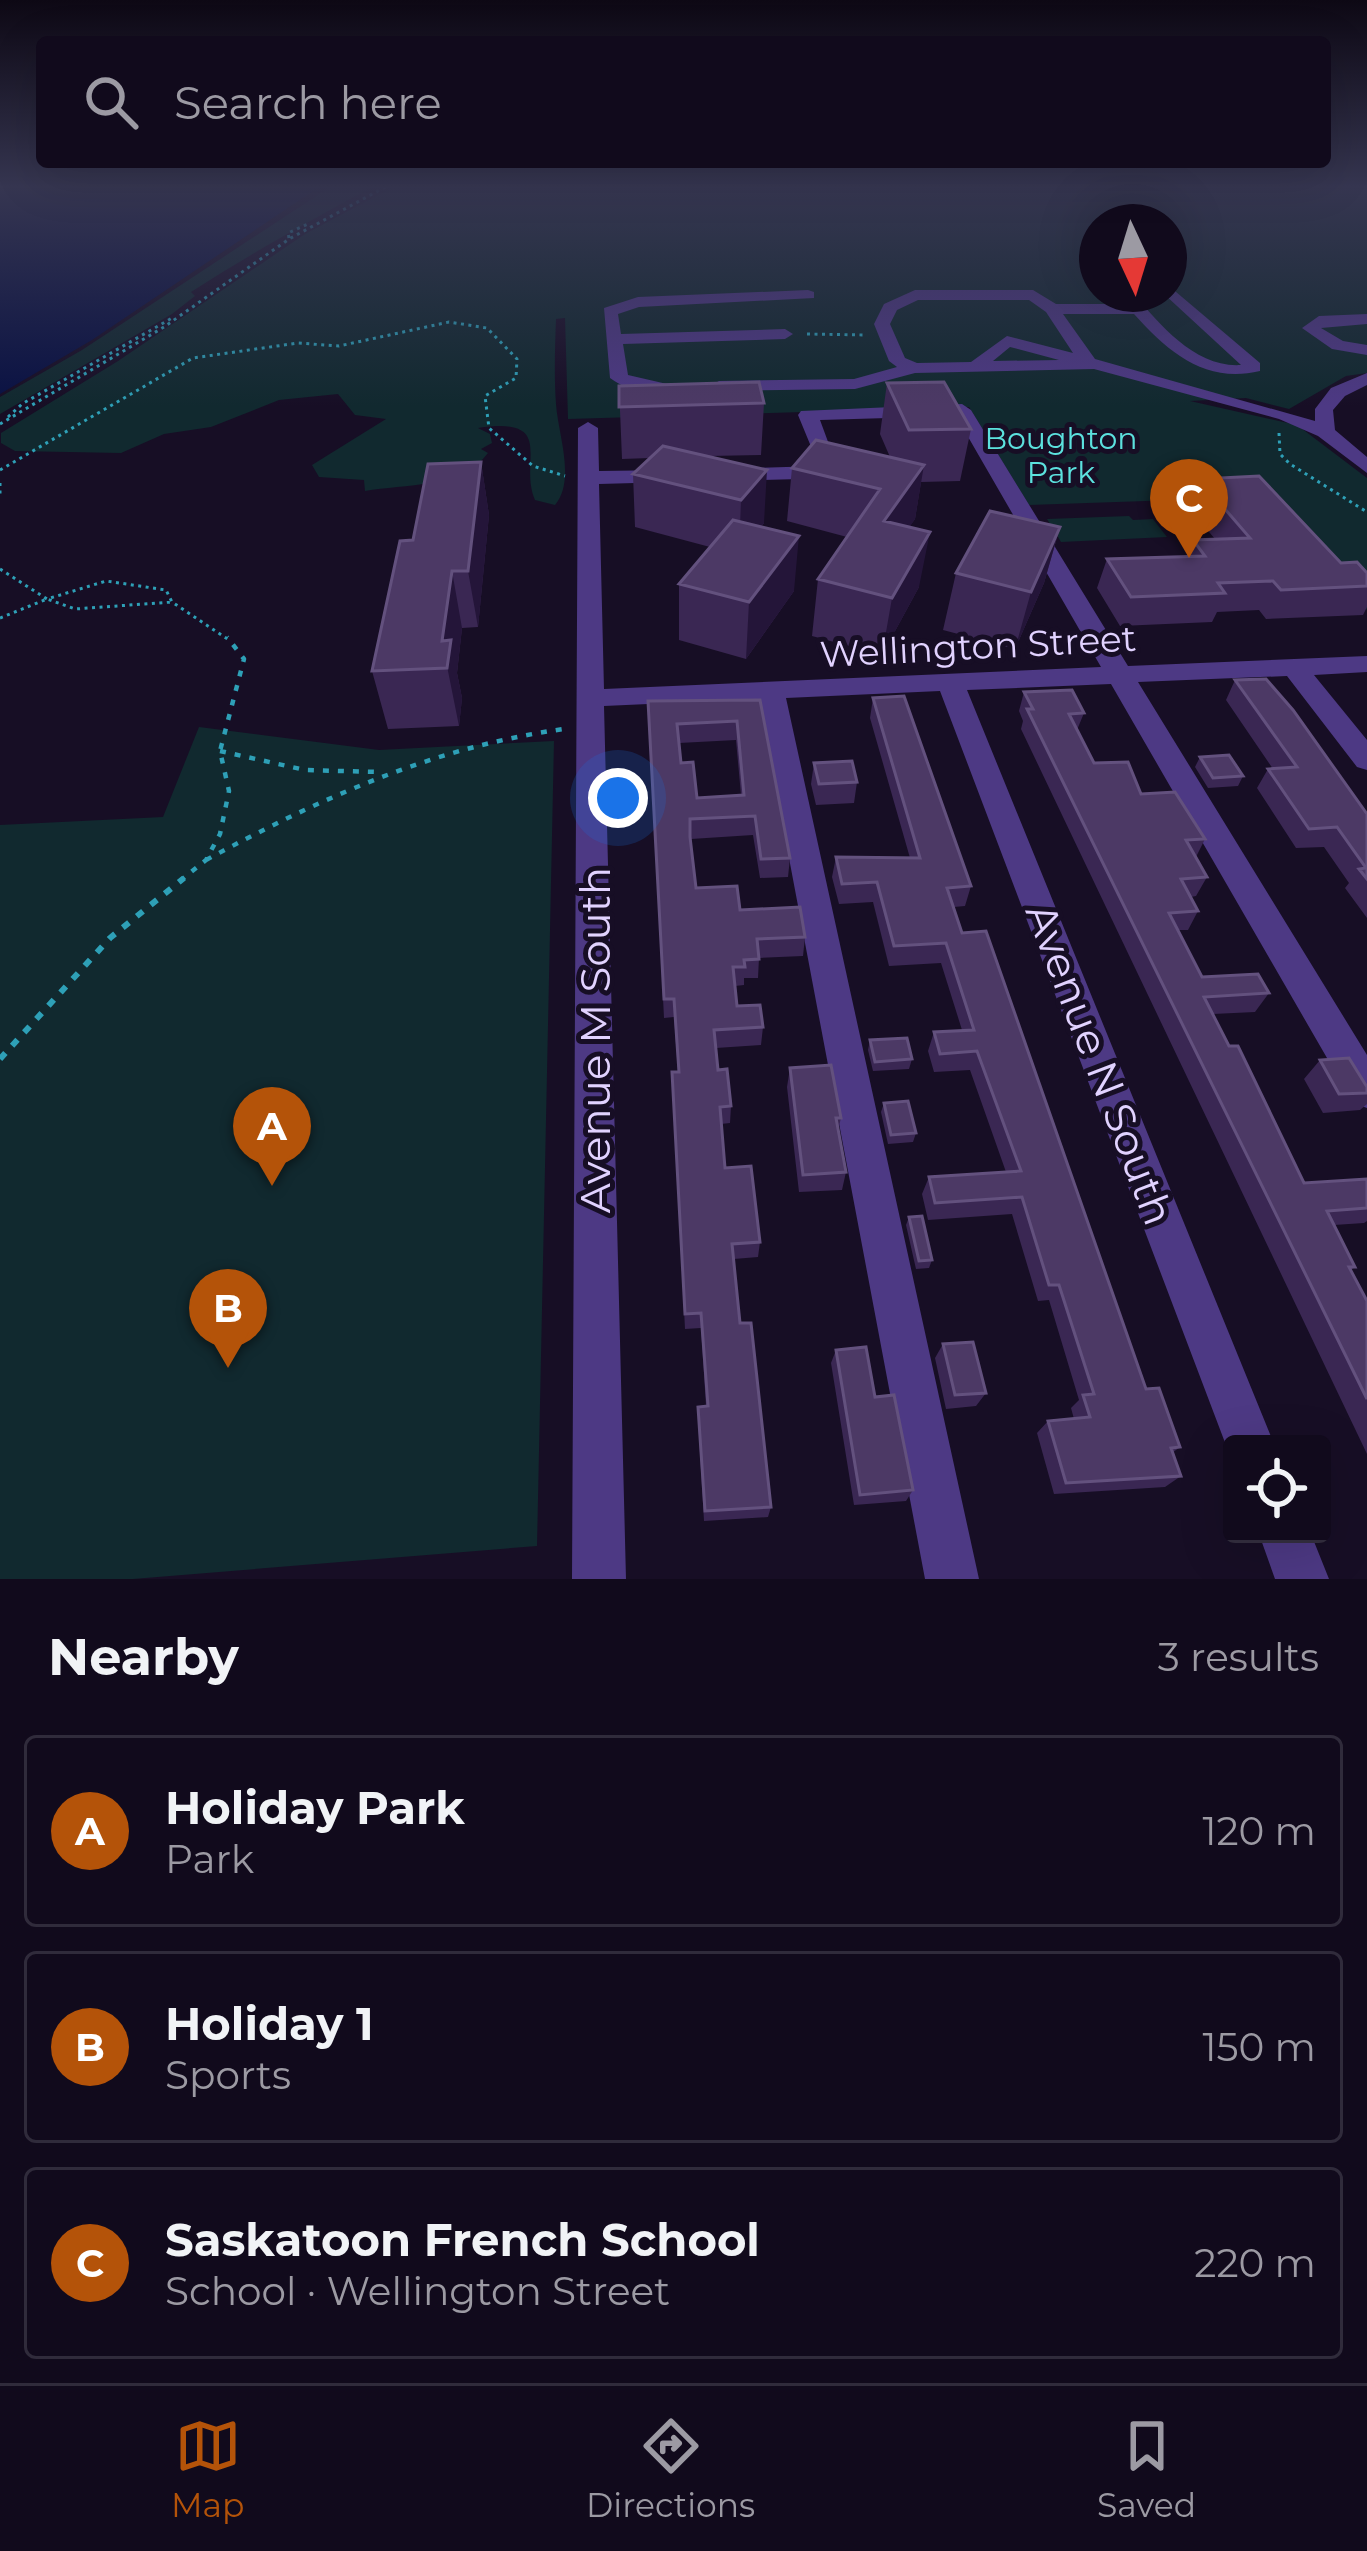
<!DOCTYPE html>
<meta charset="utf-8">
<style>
:root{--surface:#110a1c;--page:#1a1325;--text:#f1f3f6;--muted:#9c9aa3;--line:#302b3b;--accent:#b45309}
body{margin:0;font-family:Montserrat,sans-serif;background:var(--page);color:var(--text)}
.controls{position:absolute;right:36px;bottom:36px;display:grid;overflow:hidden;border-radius:12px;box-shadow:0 12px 48px #0002}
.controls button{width:108px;height:108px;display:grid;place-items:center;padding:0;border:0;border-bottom:3px solid var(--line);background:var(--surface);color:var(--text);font:60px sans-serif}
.compass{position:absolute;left:1079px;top:204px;width:108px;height:108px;border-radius:50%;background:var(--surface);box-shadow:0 12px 48px #0002;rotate:176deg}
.you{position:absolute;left:618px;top:798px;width:42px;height:42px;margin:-30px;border:9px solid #fff;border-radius:50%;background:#1a73e8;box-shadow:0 0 0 18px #1a73e833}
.badge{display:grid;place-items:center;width:78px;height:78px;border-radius:50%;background:var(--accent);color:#fff;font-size:39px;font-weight:700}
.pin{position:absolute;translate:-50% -99px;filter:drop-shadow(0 3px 6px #0008)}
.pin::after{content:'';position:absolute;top:63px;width:42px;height:36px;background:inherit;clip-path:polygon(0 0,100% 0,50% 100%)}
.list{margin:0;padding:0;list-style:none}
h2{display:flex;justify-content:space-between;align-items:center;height:156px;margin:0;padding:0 48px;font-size:51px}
h2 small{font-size:39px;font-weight:400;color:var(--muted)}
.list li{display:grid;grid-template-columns:78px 1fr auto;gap:36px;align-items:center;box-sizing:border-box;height:192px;margin:0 24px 24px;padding:0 24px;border:3px solid var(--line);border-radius:12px}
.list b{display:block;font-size:45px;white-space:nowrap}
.list p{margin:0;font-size:39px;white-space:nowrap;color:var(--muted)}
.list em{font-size:39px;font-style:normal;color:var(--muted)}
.icon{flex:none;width:66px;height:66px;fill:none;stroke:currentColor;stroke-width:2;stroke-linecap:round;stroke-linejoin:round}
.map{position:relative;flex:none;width:1367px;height:1579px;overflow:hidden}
.search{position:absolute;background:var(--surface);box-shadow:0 12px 48px #0002;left:36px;right:36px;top:36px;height:132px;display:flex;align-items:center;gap:30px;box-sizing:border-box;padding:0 42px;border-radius:12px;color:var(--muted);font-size:45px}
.sheet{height:804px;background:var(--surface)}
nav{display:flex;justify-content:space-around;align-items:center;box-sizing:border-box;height:168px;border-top:3px solid var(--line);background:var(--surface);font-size:33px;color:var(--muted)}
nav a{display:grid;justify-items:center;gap:6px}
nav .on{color:var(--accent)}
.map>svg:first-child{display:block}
.green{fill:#11292f;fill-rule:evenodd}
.water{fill:#091143}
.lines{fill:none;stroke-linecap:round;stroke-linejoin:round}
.path-far2{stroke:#2ea0b7;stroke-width:3;stroke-dasharray:3 4.5;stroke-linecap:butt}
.path-far1{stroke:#2ea0b7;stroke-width:4.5;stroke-dasharray:6 9;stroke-linecap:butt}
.path{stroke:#2ea0b7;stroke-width:6;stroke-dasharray:8 10;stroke-linecap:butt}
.minor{fill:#4d3984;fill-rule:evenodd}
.wall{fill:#3a2753;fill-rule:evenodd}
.shaded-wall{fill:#241539}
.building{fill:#4c3965;stroke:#63517e;stroke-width:3;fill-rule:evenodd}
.labels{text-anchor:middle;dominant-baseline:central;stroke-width:10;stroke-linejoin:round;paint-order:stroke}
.far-park-label{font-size:30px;fill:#5ce1de;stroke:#170e25}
.street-label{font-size:36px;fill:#e1d2ff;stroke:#170e25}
.near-street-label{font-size:42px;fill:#e1d2ff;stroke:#170e25}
</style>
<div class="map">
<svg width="1367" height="1579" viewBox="0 0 1367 1579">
<rect width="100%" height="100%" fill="#170e25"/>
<path class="green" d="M333,185H376C311,220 252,253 191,292L195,296L172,314L0,414V397L82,350Z
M397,185H1367V373L1346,376L1289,409L1246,398L1190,401L1297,425L1367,478V610L1263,497L1029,505L969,407L568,419L565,318L556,319C555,347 554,376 556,404C558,434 576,480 555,505L535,500C518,462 558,416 478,428L490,434L492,443L481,449L488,453C463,488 404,484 365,491L364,480L319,477L312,465L386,419L355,415L338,394L279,400L211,427L164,434L121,453L15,451L1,443V433L118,361L305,234ZM1097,222H1169V294H1097Z
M1129,516L1133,520L1153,519L1167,537L1061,542L1047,519Z
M199,727L379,750L554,741L537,1546L133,1579H0V825L163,817Z"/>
<path class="water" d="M0,185H322L92,340L0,394Z"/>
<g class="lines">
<path class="path-far2" d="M289,238L288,233L310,223
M807,334L867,335
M8,417L22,404L172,318
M0,424L164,327L289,239L389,185
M1279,433L1280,454L1290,464L1367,512
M0,470L193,358L298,343L339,346L449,322L487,328L517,359L516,378L485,396L489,428L533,466L565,476
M0,483V497
M0,569L47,599L106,581L166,590L172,602L229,640
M0,618L47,599L75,609L172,602"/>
<path class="path-far1" d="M220,751L305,770L380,772
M206,860C321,798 434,747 564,729
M180,881L206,860L220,834L229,791L220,751L244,659L227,637"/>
<path class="path" d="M0,1059L110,938L184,878"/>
<path class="minor" d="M1169,286L1260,363V371C1206,384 1169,353 1134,314H1063L1095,359L1315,421V409L1331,388L1367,373V385L1345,396L1333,410L1335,430L1367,457V473L1318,436L1279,419L1094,369L915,373L855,389L719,391L710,386L719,381L854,379L897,367L889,361L874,324L884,304L915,290H1033L1056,304H1126L1118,294H1134C1160,325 1196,368 1241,365L1164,294H1169ZM918,300H1029L1046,312L1073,353L1007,336L971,362L917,363L905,358L890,324L897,310ZM1010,347L1059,360L993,361Z
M808,290L814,292V298L639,307L618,314L621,334L785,329L793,334L785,339L623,344L628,375L680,387C659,400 629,392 610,378L604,308L638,297Z
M1367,314V324L1321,328L1343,341L1367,345V355L1332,349L1302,328L1319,316Z
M962,404L971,410L1128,666L1367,656V672L1314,675L1367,740V770L1357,767L1287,676L1138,682L1367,1055V1108L1353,1103L1111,684L967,690L1274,1444H1232V1461L940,691L786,698L979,1579H925L759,699L604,706L626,1579H572L578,428L588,422L598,428L599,471L671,470L681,476L671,482L599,484L604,689L1101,667L956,416L820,420L834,458L849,472L839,478L725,481L715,475L725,469L819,466L798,415L801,411Z
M1259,1534H1311L1329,1579H1275Z"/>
</g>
<path class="wall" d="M887,383L971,429L960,481L921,482L915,519L909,527L919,587L882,655L812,636L818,579L847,537L787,521L792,468L890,457L880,434Z
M619,386L764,403L761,455L709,456L764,523L761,527L794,591L746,659L679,640V584L710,547L635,527L633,474L650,458L622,459Z
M481,462L489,515L478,627L462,628L457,673L462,698L459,726L388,729L372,671L413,540Z
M1199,479L1341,563L1367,573V607L1363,615L1266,619L1259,610L1217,612L1212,622L1120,626L1097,588L1107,559L1187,556L1193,540L1215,539L1188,507Z
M1060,527L1044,583L1015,649L943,630L956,573Z
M1235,680L1367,814V918L1345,888L1349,883L1324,847L1296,848L1257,788L1268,769H1273L1226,700Z
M1024,692L1084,713L1077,730L1094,763L1205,839L1196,857L1207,877L1196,896L1191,897L1198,911L1188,930H1178L1202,977L1269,993L1255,1012L1213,1014L1304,1183L1367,1179V1221L1364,1223L1334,1225L1355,1267L1351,1270L1367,1301V1454L1021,729L1023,721L1019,711Z
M873,698L971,886L965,906L954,907L962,933L1146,1389L1180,1447L1172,1453L1181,1476L1165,1487L1054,1494L1037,1433L1048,1421L1074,1419L1071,1408L1079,1400L1049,1300L1038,1301L1012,1214L928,1220L922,1194L929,1177L1006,1172L970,1070L934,1072L928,1051L934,1032L962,1030L941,963L889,966L873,902L839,904L832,877L836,857L910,858L870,718Z
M760,700L790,858L788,877L760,878L753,835L691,839L696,888L740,910L805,937L803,956L759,958L758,978H744V985L735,986L737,1006L763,1027L761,1045L716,1048L718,1070L731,1106L730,1123L721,1124L725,1168L760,1242L758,1257L734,1259L740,1323L771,1507L768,1517L704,1521L698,1419V1407L706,1406L701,1328L685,1329L673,1090L678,1072L674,1017L664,1018L648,701ZM736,740L741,795L697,798L681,763L679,743Z
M1200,757L1243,776L1238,786L1208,788L1195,767Z
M814,763L857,782L854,803L816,805L811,784Z
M870,1040L912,1059L909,1069L873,1071L868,1050Z
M1320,1060L1367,1087V1104L1360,1110L1323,1113L1304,1079Z
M790,1068L841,1118L838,1130L846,1172L842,1190L799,1192L787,1087Z
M884,1103L916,1133L913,1142L888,1144L881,1112Z
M909,1217L932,1260L929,1268L916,1269L906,1225Z
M943,1344L986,1393L976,1406L946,1409L935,1358Z
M836,1350L875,1397L913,1490L906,1501L854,1505L831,1363Z"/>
<path class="shaded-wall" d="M481,462L489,515L478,627L468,571Z
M924,465L915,519L876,577L884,521Z
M767,470L764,523L739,554L741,500Z
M1060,527L1044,583L1015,649L1031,592Z
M930,532L919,587L882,655L892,598Z
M799,536L794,591L746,659L749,602Z
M452,571L462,628L457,673L462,698L459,726L442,641Z"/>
<path class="building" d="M759,382L764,403L619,407V386Z
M944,382L971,429L909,430L887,383Z
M816,440L924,465L884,521L930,532L892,598L818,579L880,489L792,468Z
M663,446L767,470L741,500L633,474Z
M481,462L468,571H452L442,641L451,640L447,668L372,671L400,541L413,540L428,464Z
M1259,476L1341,563L1357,562L1367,573V586L1281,590L1273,581L1218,583L1225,593L1131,597L1107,559L1205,556L1193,540L1250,538L1199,479Z
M990,511L1060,527L1031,592L956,573Z
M733,520L799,536L749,602L679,584Z
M1266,679L1293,710L1367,814V879L1359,869L1366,868L1337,827L1309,829L1268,769L1297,767L1235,680Z
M1072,690L1084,713L1069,714L1094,763L1128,762L1141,794L1175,792L1205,839L1186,840L1207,877L1181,879L1198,911L1169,913L1202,977L1258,974L1269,993L1204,997L1229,1046H1238L1304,1183L1367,1179V1208L1327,1211L1355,1267H1349L1367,1301V1399L1027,709H1033L1024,692Z
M904,696L971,886L947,888L962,933L986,931L1146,1389L1159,1388L1180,1447L1171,1448L1181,1476L1066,1483L1048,1421L1090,1417L1083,1395L1094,1394L1059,1285H1049L1022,1197L935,1203L929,1177L1021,1171L977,1051L940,1054L934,1032L974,1030L946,943L894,946L877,882L842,884L836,857L920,858L873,698Z
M760,700L790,858L761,859L755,816L690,819V837L696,888L737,886L740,910L800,907L805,937L757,939L759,959L744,960L745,967H733L737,1006L760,1005L763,1027L714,1030L718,1070L727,1069L731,1106L720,1107L725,1168L751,1166L760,1242L732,1244L740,1323H751L771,1507L705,1511L698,1407L708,1406L701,1313L685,1314L672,1072H679L674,999H664L648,701ZM737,721L744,795L697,798L693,762L681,763L677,724Z
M1229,755L1243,776L1213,778L1200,757Z
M852,761L857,782L819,784L814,763Z
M907,1038L912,1059L875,1062L870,1040Z
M1349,1058L1367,1087V1093L1339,1094L1320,1060Z
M831,1065L841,1118H836L846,1172L803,1175L790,1068Z
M908,1101L916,1133L891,1135L884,1103Z
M922,1216L932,1260L919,1261L909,1217Z
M973,1342L986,1393L955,1395L943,1344Z
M866,1347L875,1397L894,1395L913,1490L860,1495L836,1350Z"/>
<linearGradient id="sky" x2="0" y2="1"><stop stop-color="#0d0814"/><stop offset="0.46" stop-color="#363651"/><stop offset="1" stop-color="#363651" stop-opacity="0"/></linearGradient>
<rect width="1367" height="406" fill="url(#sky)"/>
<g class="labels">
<g class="far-park-label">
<text x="1061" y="438">Boughton<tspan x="1061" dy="34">Park</tspan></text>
</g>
<g class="street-label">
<text transform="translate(978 646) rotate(-3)">Wellington Street</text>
</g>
<g class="near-street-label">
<text transform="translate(595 1040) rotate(-90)">Avenue M South</text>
<text transform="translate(1100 1064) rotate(69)">Avenue N South</text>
</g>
</g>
</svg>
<div class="controls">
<button><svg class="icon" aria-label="locate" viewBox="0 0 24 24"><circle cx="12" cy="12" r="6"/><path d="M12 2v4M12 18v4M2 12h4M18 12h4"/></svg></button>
</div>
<svg class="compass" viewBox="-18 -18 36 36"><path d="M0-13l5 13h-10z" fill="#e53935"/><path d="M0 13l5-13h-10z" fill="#9c9aa3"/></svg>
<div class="you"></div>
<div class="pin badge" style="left:272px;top:1186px">A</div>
<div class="pin badge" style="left:228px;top:1368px">B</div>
<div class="pin badge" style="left:1189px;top:558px">C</div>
<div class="search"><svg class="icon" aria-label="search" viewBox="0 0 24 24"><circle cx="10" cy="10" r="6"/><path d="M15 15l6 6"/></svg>Search here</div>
</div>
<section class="sheet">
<h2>Nearby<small>3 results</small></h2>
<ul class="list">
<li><span class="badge">A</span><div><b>Holiday Park</b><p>Park</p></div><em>120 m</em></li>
<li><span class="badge">B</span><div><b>Holiday 1</b><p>Sports</p></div><em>150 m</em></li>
<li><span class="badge">C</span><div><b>Saskatoon French School</b><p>School · Wellington Street</p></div><em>220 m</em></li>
</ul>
</section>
<nav>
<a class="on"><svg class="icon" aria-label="map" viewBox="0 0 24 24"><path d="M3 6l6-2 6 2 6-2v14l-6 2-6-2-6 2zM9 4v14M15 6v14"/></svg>Map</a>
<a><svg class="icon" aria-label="directions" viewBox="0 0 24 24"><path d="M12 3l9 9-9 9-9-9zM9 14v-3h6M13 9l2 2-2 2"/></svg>Directions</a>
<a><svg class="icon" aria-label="saved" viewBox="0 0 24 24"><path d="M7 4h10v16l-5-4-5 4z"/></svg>Saved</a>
</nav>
